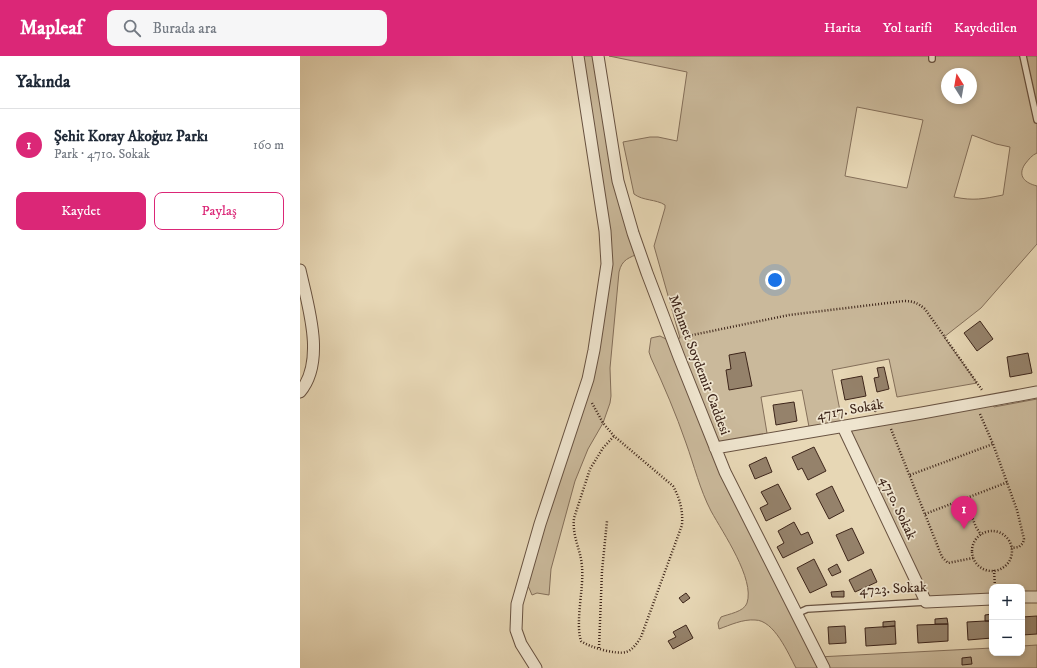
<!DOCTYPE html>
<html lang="tr">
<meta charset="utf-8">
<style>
:root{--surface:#fff;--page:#f6f6f7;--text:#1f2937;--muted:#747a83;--line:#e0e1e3;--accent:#db2777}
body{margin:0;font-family:"IM FELL DW Pica",serif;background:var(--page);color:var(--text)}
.controls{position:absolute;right:12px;bottom:12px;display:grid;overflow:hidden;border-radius:8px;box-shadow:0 2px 6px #0003}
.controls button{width:36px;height:36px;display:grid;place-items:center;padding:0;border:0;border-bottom:1px solid var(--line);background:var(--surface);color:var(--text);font:20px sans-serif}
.compass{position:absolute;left:641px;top:12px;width:36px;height:36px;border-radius:50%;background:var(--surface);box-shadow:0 2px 6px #0003;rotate:349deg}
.you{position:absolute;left:475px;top:224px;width:14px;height:14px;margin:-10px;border:3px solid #fff;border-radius:50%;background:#1a73e8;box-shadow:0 0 0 6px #1a73e833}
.badge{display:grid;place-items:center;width:26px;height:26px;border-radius:50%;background:var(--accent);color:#fff;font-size:13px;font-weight:700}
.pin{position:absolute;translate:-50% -33px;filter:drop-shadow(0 1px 2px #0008)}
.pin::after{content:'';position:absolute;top:21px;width:14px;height:12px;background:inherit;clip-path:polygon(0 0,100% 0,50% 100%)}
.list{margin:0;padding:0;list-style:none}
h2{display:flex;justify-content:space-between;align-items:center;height:52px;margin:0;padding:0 16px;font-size:17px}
h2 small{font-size:13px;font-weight:400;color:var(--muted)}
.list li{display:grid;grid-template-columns:26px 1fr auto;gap:12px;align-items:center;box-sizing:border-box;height:72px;padding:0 16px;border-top:1px solid var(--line)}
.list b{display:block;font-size:15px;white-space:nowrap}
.list p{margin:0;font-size:13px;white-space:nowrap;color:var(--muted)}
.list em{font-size:13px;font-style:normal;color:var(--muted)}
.actions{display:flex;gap:8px;padding:12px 16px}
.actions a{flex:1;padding:9px 0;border:1px solid var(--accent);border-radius:8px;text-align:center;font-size:14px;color:var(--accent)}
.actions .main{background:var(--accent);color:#fff}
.icon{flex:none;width:22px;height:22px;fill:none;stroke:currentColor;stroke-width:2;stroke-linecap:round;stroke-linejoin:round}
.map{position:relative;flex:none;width:737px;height:612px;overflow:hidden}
header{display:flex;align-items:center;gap:24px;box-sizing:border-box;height:56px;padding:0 20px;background:var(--accent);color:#fff}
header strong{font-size:19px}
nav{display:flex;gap:22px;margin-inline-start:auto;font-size:14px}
.search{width:280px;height:36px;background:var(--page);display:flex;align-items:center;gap:10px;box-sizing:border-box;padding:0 14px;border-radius:8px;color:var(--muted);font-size:15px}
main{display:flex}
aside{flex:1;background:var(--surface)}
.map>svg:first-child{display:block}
.green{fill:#cab99b;stroke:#846f5a;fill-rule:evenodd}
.building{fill:#95826b;stroke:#3d251a}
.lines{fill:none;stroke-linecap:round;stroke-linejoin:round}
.lane-casing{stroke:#685241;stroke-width:8}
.street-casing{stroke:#685241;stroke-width:13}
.path{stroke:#3d251a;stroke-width:2.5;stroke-dasharray:1 2;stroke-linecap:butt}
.lane{stroke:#efe5cf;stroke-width:5.5}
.street{stroke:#efe5cf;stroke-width:11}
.labels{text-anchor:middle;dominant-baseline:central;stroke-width:3.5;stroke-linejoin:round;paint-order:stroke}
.street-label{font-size:14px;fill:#3d251a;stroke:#efe5cf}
</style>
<header>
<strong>Mapleaf</strong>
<div class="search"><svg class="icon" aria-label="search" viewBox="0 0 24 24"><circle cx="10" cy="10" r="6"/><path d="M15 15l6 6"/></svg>Burada ara</div>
<nav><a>Harita</a><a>Yol tarifi</a><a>Kaydedilen</a></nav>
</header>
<main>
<aside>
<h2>Yakında<small></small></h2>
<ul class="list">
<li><span class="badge">1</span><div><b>Şehit Koray Akoğuz Parkı</b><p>Park · 4710. Sokak</p></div><em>160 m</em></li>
</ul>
<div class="actions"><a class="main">Kaydet</a><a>Paylaş</a></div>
</aside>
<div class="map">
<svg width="737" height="612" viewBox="0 0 737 612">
<rect width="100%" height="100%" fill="#e7d7b5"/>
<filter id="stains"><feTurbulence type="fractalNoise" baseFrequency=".005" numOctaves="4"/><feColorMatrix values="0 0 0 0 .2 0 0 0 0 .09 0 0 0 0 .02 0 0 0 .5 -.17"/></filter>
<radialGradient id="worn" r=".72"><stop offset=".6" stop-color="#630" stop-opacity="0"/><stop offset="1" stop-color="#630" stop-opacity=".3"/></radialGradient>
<path class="green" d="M278,0H298L314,104L340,197C329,202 322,203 319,216L310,312L311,340L310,347L303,367L288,393L275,425L251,513L249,539L237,537L232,539L229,532L223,525L280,346L306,218Z
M309,0H737V97C732,99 729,103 725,108C717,120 725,127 737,130V188L681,252L644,281L677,327L597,341L589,303L532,314L543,370L690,345L694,351L737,343V541H722V531H692V543L626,546L543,371L510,376L502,334L461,341L468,383L416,392L518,601L692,592V597H722V590L737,589V612H496C488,597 474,564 455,564C443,563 430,569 419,573L418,567L421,561C428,558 444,556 447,547C455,523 423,477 411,455C400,434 394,409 386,387C376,358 364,330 351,302L349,296L351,282L360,280L368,284L380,282L354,190L365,152V149C356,143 343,145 334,138L323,86L350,81H358L377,85L387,16ZM647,18H671V42H647ZM557,51L623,64L607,132L545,120ZM672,79L696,88L710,91L703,139C683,143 674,145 654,141Z"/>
<path class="building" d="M680,265L693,283L677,295L664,277Z
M445,296L452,330L429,334L426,314L431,313L429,299Z
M728,297L732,317L710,321L707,301Z
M584,311L589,333L577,336L574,322L579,321L577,312Z
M562,320L566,340L545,344L541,324Z
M577,342L583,350L575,356L569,349Z
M494,346L497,365L476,369L473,349Z
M514,391L526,415L508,424L502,412L498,414L492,401Z
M466,401L472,416L455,423L449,409Z
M478,428L491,453L466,465L460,452L468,448L461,436Z
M532,430L544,455L529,463L516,438Z
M494,466L501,479L508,476L513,487L483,502L477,491L484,487L478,475Z
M552,472L564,497L548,505L536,479Z
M514,503L527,529L510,537L497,512Z
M537,508L541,516L532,520L528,513Z
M571,513L577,526L555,536L549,524Z
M544,535V541H532L531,536Z
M386,537L390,542L383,547L379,542Z
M692,558V565H685V559Z
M737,560V578L722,579V561Z
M647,562L648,568H635V563Z
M595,565V570L583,571V566Z
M685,565H692V582L668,584L667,566Z
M648,568V585L618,587L617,569Z
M386,569L393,582L373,593L368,585L376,581L373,576Z
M545,570L546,587L529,588L528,571Z
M595,570L596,588L566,590L565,572Z
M671,601L672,608L662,609V602Z"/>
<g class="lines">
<defs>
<path id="lane" d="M723,0L737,64
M632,3V0
M496,558L507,553L626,546"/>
<path id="street" d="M298,0L318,125L333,177L347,217L379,301L425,416L524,612
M0,214C8,250 26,305 0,336
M543,371L626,546L692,543
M415,392L622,357L737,336
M722,541H737
M236,612L221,588L216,574L217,548L240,468L288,323L294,294L307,208L305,175L278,0"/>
</defs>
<use href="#lane" class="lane-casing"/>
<use href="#street" class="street-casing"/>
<path class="path" d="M383,281L489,259L604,245C613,245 618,247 625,253L682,334
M292,347L303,367L314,380L373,430C380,443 383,454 382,469L341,581C337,587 333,594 326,596C316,599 289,591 281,585C275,566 284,532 282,511C281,493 272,482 274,462L290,413L303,392L314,380
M680,358L693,388L717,454L724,483L723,487L719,491L711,492
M591,373L642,501L648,507L673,502
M610,419L693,388
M665,443L676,471L681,479
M625,458L708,426
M672 495a20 20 0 1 1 40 0a20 20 0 1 1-40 0Z
M694,514L695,531
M299,592L302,515L307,465"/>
<use href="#lane" class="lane"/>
<use href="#street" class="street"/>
</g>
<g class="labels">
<g class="street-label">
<text transform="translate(399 309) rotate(69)">Mehmet Soydemir Caddesi</text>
<text transform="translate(550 354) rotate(-10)">4717. Sokak</text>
<text transform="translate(598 452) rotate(65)">4710. Sokak</text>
<text transform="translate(593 533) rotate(-3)">4723. Sokak</text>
</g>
</g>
<rect width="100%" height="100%" filter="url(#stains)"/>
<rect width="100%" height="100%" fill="url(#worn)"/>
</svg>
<div class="controls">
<button>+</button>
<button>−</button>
</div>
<svg class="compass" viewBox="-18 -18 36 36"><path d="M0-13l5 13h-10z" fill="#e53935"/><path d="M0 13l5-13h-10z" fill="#747a83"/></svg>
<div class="you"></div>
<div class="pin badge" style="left:664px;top:473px">1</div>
</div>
</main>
